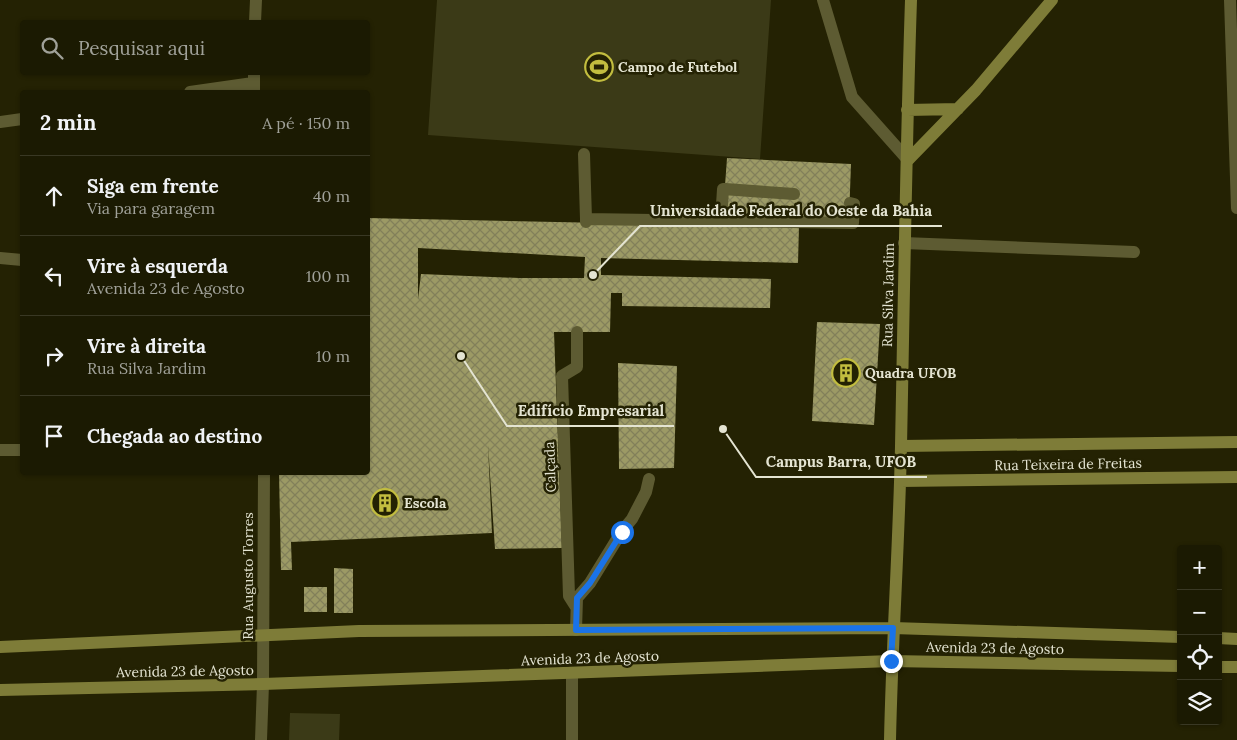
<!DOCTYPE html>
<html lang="pt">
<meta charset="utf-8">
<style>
:root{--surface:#1b1a02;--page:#24230c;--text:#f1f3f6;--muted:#a0a199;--line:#393824}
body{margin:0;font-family:Lora,serif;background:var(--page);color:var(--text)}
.controls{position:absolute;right:15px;bottom:15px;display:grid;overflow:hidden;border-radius:5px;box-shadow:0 1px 4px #0004}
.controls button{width:45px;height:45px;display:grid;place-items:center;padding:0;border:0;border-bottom:1px solid var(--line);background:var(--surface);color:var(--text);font:25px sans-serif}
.stop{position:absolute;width:15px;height:15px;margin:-11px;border:4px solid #1a73e8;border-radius:50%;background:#fff}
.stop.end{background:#1a73e8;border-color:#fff;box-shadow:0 1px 5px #0008}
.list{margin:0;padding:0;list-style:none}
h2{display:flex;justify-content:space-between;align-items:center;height:65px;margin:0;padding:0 20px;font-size:21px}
h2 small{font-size:16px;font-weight:400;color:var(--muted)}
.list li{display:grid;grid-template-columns:32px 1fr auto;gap:15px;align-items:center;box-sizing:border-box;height:80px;padding:0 20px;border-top:1px solid var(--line)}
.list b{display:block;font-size:19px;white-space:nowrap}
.list p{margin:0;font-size:16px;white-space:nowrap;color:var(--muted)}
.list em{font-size:16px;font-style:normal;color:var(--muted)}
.icon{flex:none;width:28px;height:28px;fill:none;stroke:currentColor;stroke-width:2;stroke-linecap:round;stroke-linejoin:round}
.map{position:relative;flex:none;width:1237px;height:740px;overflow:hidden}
.search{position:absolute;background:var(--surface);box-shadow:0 1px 4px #0004;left:20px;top:20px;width:350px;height:55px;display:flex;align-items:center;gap:12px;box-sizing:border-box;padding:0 18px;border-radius:5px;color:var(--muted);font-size:19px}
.panel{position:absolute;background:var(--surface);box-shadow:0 1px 4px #0004;left:20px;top:90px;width:350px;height:385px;border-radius:5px}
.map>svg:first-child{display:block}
.grass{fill:#3b3a17}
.building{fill:url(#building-cross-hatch);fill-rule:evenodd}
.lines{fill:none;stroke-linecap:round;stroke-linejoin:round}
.street{stroke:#5d5b32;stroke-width:12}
.secondary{stroke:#7e7c38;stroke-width:12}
.route{stroke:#1a73e8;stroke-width:6}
.labels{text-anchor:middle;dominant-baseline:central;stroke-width:5;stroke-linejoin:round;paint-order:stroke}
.poi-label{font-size:14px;font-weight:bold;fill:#e4e4d2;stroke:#242203;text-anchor:start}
.street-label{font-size:14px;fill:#e4e4d2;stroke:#242203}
.leader{fill:none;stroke:#e4e4d2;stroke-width:2}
.callout-dot{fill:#e4e4d2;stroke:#242203;stroke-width:2}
.callout-label{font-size:15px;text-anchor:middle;font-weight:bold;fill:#e4e4d2;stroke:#242203;stroke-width:5;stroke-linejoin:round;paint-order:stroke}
</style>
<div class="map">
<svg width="1237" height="740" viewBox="0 0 1237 740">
<defs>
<pattern id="building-cross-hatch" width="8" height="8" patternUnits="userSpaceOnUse" patternTransform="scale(1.25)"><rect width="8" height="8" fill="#9c9a65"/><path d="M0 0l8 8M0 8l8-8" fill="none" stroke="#82805a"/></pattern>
</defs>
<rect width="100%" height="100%" fill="#242203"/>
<path class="grass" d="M437,0H771L760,159L428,135Z
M290,713L340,714L339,740H289Z"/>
<path class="building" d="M727,158L851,164L849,218L723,213Z
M368,218L799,227L798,263L601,258V275L771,279L770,308L622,306V293H611L610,332H554L562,548L495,549L488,445L492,533L291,542L292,570H281L279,472H368ZM418,248L585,257L584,278H519L421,274L418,299Z
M817,322L880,324L874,425L812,421Z
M618,363L677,366L674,468L619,469Z
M334,568L353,569V613H334Z
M304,587H327V612H304Z"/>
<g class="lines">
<path class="street" d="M823,0L852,97L908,160
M1230,0L1237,208
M255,22L256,0
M190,92L253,83
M254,92V72
M0,122L22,119
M584,154L586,219
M721,221L853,223L854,204L850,203
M586,222V219L721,221L723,189L794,194L725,189
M904,243L1134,252
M0,258L22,260
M0,450H22
M576,607L569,596L562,376L577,367V332
M576,630L577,598L590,583L622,531L632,519L646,492L649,479
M572,674V740
M261,740L263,684L264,472"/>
<path class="secondary" d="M907,110L958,109
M908,160L976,90L1052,0
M901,446L1237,442
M900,481L1237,477
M1218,638L1237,639
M0,647L359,631L893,628L1181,637
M1218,667H1237
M0,690L263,684L891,661L1181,666
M890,740C892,642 899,544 901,446C904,297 906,149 911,0"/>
</g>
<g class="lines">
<path class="route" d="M622,532L590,583L577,598L576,630L893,628L891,661"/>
</g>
<defs>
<symbol id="stadium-ring" viewBox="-11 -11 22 22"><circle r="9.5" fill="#242203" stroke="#c2bd3f" stroke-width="1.5"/><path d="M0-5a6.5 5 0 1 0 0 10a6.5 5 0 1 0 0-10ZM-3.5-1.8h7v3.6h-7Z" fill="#c2bd3f"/></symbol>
<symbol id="building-ring" viewBox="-11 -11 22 22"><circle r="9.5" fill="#242203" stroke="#c2bd3f" stroke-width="1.5"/><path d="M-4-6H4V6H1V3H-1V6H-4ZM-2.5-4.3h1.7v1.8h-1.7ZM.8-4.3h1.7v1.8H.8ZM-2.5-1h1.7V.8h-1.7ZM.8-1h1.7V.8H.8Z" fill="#c2bd3f"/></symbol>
</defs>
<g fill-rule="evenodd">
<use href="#stadium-ring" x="583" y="51" width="32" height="32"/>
<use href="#building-ring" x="830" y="357" width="32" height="32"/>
<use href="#building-ring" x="369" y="487" width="32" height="32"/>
</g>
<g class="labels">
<g class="poi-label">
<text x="618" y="67">Campo de Futebol</text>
<text x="865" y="373">Quadra UFOB</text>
<text x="404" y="503">Escola</text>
</g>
<g class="street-label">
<text transform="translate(888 295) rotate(-89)">Rua Silva Jardim</text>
<text transform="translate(1068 464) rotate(-1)">Rua Teixeira de Freitas</text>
<text transform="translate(550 467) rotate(-92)">Calçada</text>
<text transform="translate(248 576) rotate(-90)">Rua Augusto Torres</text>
<text transform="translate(995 648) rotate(1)">Avenida 23 de Agosto</text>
<text transform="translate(590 658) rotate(-2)">Avenida 23 de Agosto</text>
<text transform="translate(185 671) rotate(-1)">Avenida 23 de Agosto</text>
</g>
</g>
<path class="leader" d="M593 275L640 226H942M461 356L507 426H674M723 429L756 477H927"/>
<g class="callout-dot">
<circle cx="593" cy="275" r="5"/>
<circle cx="461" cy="356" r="5"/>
<circle cx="723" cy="429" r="5"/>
</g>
<g class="callout-label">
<text x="791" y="216">Universidade Federal do Oeste da Bahia</text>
<text x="591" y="416">Edifício Empresarial</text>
<text x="841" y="467">Campus Barra, UFOB</text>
</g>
</svg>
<div class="controls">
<button>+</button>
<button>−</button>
<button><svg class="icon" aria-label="locate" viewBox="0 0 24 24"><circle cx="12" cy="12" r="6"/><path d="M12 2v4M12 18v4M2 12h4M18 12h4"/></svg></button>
<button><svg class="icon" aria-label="layers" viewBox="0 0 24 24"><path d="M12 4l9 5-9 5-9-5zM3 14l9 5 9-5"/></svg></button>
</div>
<div class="stop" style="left:622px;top:532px"></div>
<div class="stop end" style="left:891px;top:661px"></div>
<div class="search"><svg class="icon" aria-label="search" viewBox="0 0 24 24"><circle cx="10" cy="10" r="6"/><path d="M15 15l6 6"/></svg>Pesquisar aqui</div>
<section class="panel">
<h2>2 min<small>A pé · 150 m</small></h2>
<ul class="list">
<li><svg class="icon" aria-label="ahead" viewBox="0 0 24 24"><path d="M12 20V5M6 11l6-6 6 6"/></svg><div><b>Siga em frente</b><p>Via para garagem</p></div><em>40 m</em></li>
<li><svg class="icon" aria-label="left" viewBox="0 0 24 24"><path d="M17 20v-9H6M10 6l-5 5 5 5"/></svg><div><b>Vire à esquerda</b><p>Avenida 23 de Agosto</p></div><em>100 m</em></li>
<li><svg class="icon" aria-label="right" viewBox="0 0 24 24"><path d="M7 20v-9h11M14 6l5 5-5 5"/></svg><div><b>Vire à direita</b><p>Rua Silva Jardim</p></div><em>10 m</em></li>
<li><svg class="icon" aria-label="arrive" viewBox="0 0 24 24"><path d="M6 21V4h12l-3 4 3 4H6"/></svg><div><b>Chegada ao destino</b></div></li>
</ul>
</section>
</div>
